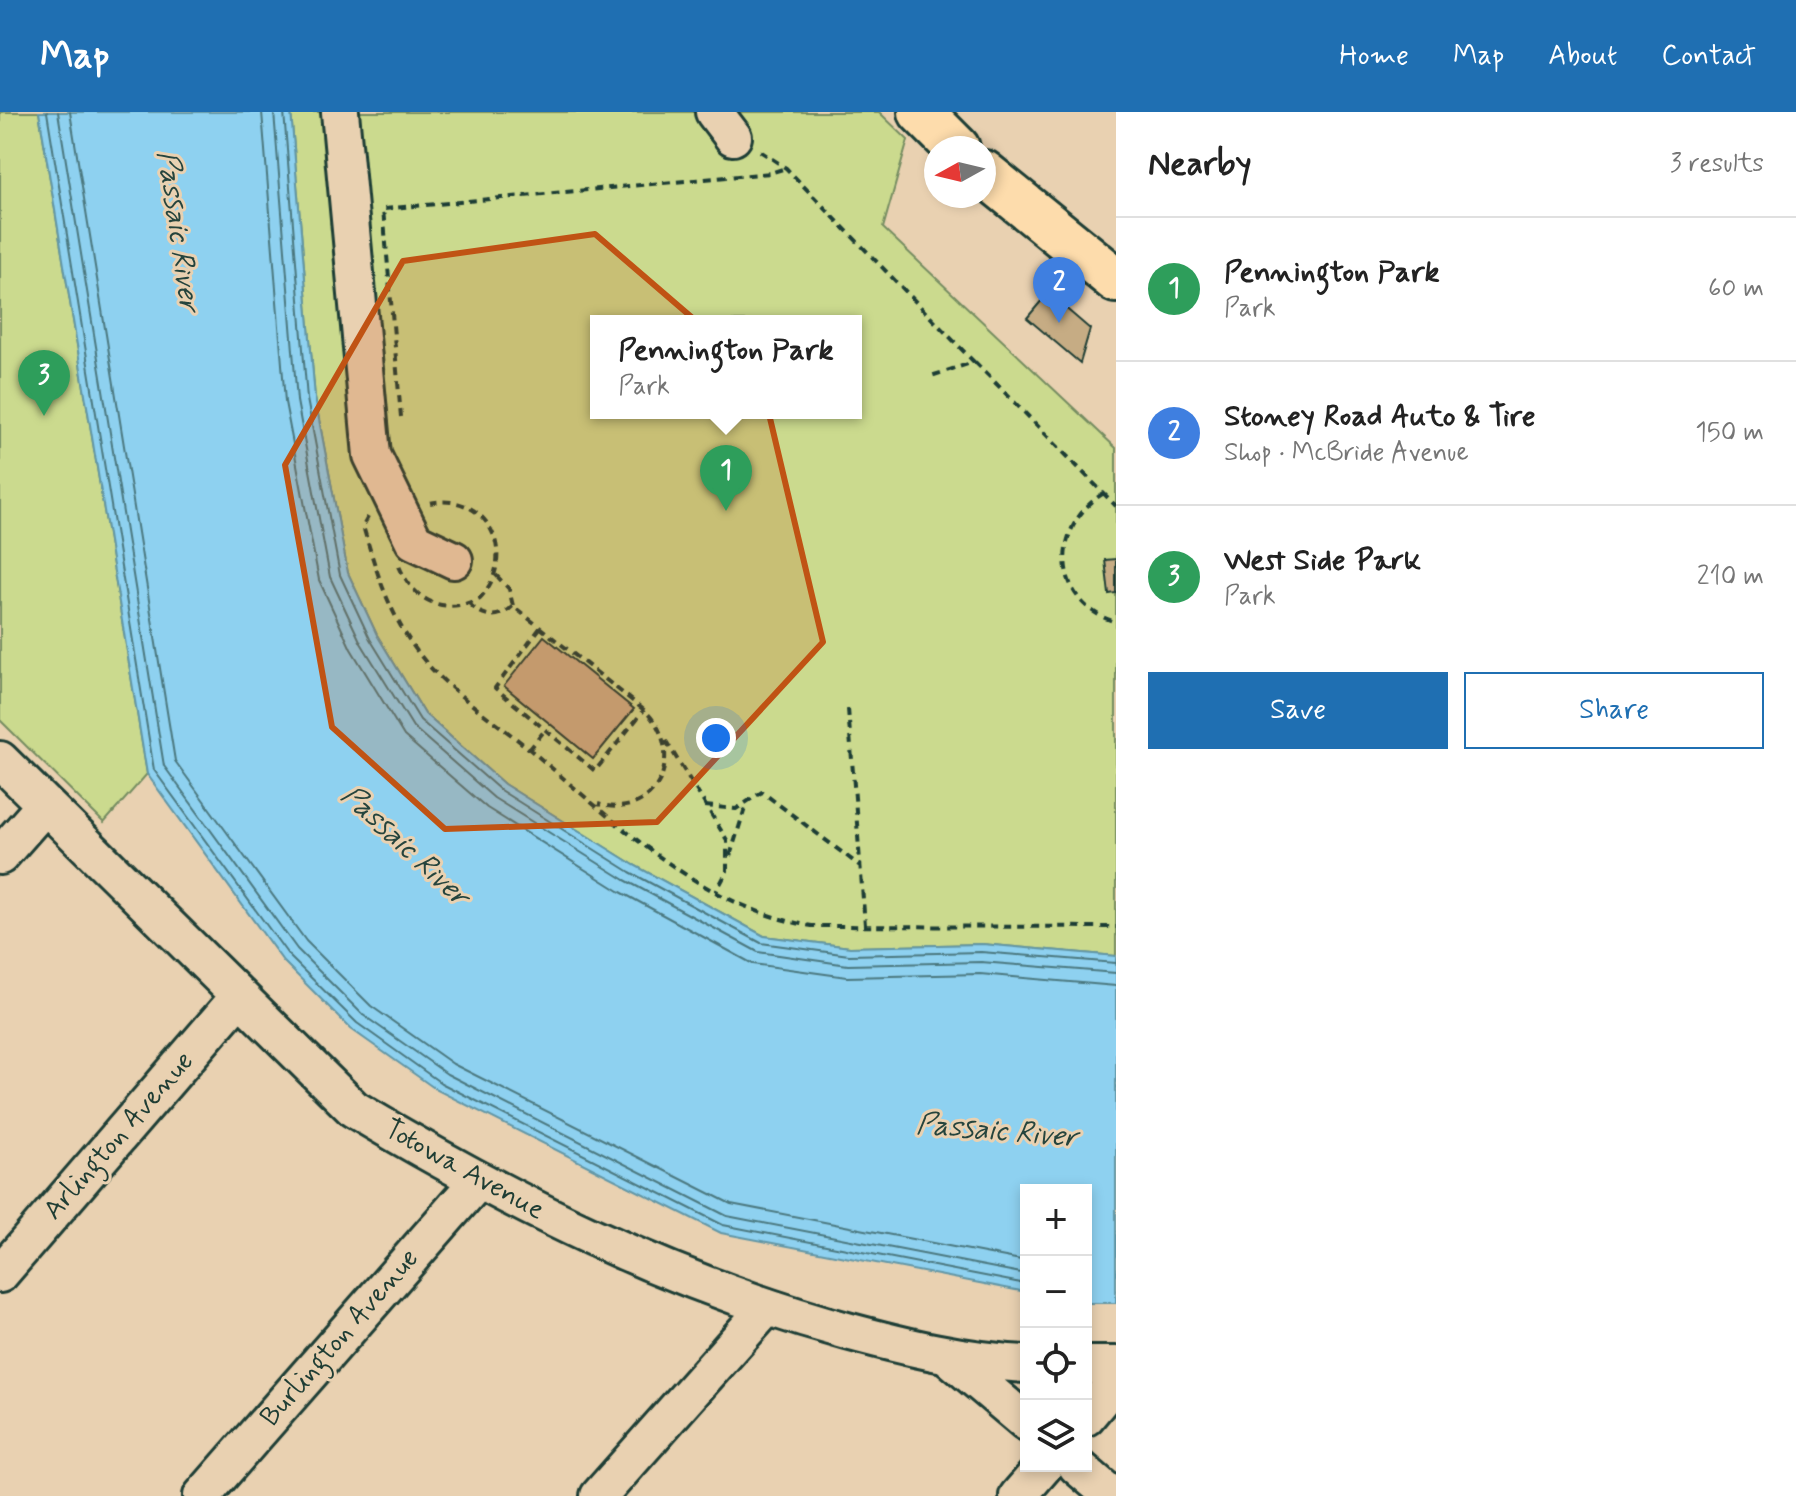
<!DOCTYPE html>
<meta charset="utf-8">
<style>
:root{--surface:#fff;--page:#f6f6f6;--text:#222;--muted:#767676;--line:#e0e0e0;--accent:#1f6fb2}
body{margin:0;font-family:Mynerve,sans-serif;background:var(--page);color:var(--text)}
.controls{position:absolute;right:24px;bottom:24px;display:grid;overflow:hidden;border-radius:0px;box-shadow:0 4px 12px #0003}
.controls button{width:72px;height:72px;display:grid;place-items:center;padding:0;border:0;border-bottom:2px solid var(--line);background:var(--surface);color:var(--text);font:40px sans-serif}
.compass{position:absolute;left:924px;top:24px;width:72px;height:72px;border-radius:50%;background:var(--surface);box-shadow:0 4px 12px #0003;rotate:262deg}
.you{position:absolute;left:716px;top:626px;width:28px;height:28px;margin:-20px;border:6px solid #fff;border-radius:50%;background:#1a73e8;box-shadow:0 0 0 12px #1a73e833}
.badge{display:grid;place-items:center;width:52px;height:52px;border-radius:50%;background:var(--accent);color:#fff;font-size:26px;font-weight:700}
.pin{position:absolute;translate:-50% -66px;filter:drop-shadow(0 2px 4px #0008)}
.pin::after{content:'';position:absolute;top:42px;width:28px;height:24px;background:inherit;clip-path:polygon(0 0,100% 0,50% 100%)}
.popup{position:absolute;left:590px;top:203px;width:272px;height:104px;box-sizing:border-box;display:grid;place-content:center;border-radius:0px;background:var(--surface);filter:drop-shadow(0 2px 6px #0005);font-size:26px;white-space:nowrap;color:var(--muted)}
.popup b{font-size:30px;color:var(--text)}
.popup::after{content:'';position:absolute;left:50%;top:100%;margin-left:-16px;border:16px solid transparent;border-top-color:var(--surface)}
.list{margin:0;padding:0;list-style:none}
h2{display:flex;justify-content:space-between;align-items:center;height:104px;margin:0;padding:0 32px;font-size:34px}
h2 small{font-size:26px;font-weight:400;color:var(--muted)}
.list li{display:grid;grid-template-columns:52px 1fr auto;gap:24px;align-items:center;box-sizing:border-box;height:144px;padding:0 32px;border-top:2px solid var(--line)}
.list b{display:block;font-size:30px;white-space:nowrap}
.list p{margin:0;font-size:26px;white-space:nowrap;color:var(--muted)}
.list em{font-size:26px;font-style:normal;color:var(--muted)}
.actions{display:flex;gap:16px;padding:24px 32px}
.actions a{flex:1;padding:18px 0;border:2px solid var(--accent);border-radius:0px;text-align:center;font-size:28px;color:var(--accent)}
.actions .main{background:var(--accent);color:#fff}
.icon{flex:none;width:44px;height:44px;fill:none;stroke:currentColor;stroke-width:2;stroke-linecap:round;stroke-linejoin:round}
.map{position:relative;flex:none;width:1116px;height:1384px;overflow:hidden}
header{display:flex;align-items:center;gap:48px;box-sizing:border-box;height:112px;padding:0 40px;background:var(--accent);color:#fff}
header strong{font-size:38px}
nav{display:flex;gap:44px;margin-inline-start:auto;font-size:28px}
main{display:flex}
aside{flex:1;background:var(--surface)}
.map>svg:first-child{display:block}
.green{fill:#cbda8e;stroke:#758c61;stroke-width:2;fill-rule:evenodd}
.water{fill:#8ed1f0;stroke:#6296a5;stroke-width:2}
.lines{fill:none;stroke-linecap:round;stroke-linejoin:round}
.shore{stroke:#4b787f;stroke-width:2}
.building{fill:#c6ac84;stroke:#1f3d34;stroke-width:2}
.minor-casing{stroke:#1f3d34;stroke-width:42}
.major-casing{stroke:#1f3d34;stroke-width:50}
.path{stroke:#1f3d34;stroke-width:4;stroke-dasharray:8 6;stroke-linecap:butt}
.minor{stroke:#e9d1b1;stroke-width:36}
.major{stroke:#fddcac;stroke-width:44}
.marked{fill:#c05314;fill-opacity:0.2;stroke:#c05314;stroke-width:6;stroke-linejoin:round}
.labels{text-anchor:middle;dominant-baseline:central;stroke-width:6;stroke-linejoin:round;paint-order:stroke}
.street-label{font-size:28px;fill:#1f3d34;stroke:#e9d1b1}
.water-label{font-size:30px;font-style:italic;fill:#25443d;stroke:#e9d1b1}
</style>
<header>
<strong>Map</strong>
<nav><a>Home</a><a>Map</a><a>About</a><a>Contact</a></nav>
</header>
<main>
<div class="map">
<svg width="1116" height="1384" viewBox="0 0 1116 1384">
<rect width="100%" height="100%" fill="#e9d1b1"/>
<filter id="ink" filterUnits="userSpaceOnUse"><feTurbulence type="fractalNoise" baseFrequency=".0125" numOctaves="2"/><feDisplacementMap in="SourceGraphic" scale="16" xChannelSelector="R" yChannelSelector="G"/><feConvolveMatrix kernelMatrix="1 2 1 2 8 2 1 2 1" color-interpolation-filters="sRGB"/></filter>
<g filter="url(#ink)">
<path class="green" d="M0,0H39L147,662L104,711L0,608Z
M291,0H879L908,28L883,116L1116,336V844L982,832L850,835L764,824L634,753L504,672L425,602L377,523L348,461L315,286ZM596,209H856V301H596Z"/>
<path class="water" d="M39,0H291L315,286L348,461L377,523L425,602L504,672L634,753L764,824L850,835L982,832L1116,844V1191H1086V1078H1026V1180L721,1121L437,978L351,917L283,849L147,662Z"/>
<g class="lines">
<path class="shore" d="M47,0L154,658L289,844L357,911L441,971L723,1113L1026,1172
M58,0L164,654L297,837L363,903L447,962L727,1104L1026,1162
M70,0L175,649L306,829L371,894L453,952L731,1092L1026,1149
M262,0L285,290L319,468L351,537L404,624L487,696L619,779L753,852L847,865L980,862L1116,874
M274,0L297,289L330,465L361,531L413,615L494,686L625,768L758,840L848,853L981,850L1116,861
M284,0L307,287L340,463L370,527L420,608L500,678L630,760L761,831L849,843L981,840L1116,851"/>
</g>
<path class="building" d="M1048,181L1090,217L1080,251L1027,206Z
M1116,447V481L1109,482L1105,448Z
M544,524L634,597L593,647L504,574Z"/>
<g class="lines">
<defs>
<path id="minor" d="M340,0L372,343L414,429L454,448
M714,0L733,25
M0,648L354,997C509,1090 671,1171 847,1219C906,1235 964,1249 1026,1252
M0,744L45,693
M0,1162L238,886
M949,1245L1026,1310
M1086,1253H1116
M1086,1305L1116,1269
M1077,1354L1112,1384
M202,1384L479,1068
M599,1384L767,1195
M1018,1384L1044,1354"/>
<path id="major" d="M921,0L957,36
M984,61L1116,168"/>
</defs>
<use href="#minor" class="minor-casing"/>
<use href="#major" class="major-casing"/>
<path class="path" d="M760,39L786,56L974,250L928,265
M975,250L1116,394
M401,305L383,97L770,61L786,56
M1104,381C1050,414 1051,491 1116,510
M368,405L363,414C378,466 393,514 430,555C458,585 496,610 528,636C613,707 698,795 812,814L1116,815
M399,454C414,490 445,504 480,486C519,444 488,379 430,391
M496,463L509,477L513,494L644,598C688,638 659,710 598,692
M469,491C482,506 499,508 513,494
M540,516L495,576L595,659L644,598
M848,597L865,813
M666,629L727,728V759L716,780
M529,638L545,618
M705,694L736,697L762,680L860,754
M730,744L746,693"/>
<use href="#minor" class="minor"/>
<use href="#major" class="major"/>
</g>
</g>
<path class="marked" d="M595,122L760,264L823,530L657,710L445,717L332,615L285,353L403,149Z"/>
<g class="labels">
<g class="street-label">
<text transform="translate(119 1024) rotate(-49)">Arlington Avenue</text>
<text transform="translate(464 1058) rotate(29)">Totowa Avenue</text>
<text transform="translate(340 1226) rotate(-49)">Burlington Avenue</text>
</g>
<g class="water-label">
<text transform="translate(178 119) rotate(82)">Passaic River</text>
<text transform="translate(405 734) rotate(43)">Passaic River</text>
<text transform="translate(997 1019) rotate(5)">Passaic River</text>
</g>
</g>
</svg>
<div class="controls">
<button>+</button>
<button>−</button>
<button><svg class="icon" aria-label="locate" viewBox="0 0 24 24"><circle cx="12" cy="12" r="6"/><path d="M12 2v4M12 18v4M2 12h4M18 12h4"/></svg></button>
<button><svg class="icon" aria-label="layers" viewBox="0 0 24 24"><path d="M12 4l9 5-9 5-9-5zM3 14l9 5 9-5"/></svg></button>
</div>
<svg class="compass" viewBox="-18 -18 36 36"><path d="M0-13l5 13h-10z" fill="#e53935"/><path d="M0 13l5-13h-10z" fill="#767676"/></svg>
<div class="you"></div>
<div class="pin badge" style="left:726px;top:399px;background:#2e9e5b">1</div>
<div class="popup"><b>Pennington Park</b>Park</div>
<div class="pin badge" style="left:1059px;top:211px;background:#3f7fe0">2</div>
<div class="pin badge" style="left:44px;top:304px;background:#2e9e5b">3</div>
</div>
<aside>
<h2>Nearby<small>3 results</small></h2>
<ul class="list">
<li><span class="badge" style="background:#2e9e5b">1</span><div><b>Pennington Park</b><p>Park</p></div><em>60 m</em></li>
<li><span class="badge" style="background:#3f7fe0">2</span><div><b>Stoney Road Auto &amp; Tire</b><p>Shop · McBride Avenue</p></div><em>150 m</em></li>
<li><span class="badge" style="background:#2e9e5b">3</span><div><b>West Side Park</b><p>Park</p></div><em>210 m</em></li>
</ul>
<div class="actions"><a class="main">Save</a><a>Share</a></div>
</aside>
</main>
